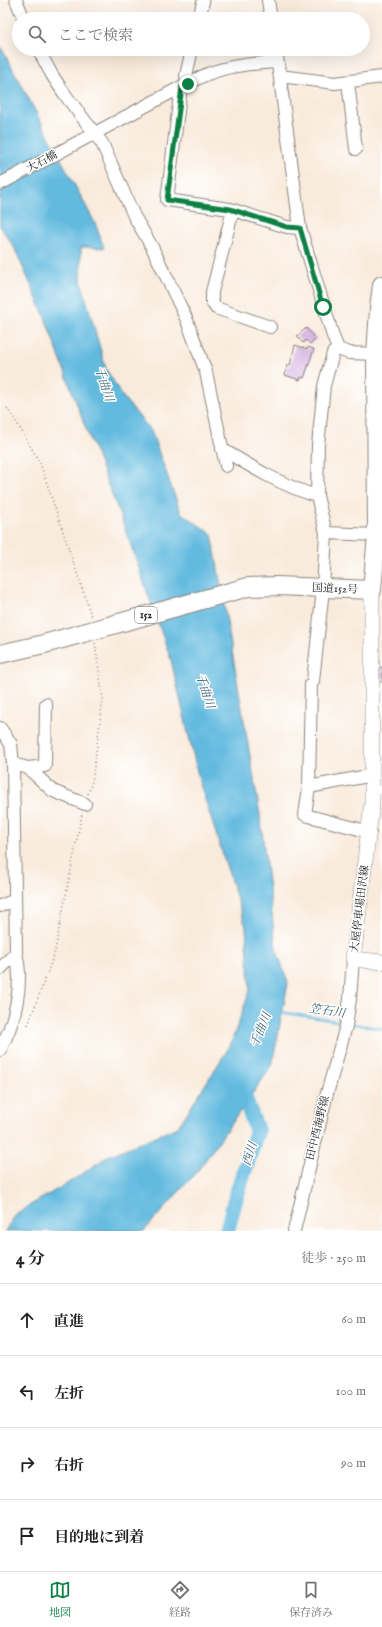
<!DOCTYPE html>
<html lang="ja">
<meta charset="utf-8">
<style>
:root{--surface:#fff;--page:#f2f2f2;--text:#202124;--muted:#757577;--line:#e0e0e0;--accent:#0b8043}
body{margin:0;font-family:"IM FELL English","Noto Serif JP",serif;background:var(--page);color:var(--text)}
.stop{position:absolute;width:12px;height:12px;margin:-9px;border:3px solid #0b8043;border-radius:50%;background:#fff}
.stop.end{background:#0b8043;border-color:#fff;box-shadow:0 1px 4px #0008}
.list{margin:0;padding:0;list-style:none}
h2{display:flex;justify-content:space-between;align-items:center;height:52px;margin:0;padding:0 16px;font-size:17px}
h2 small{font-size:13px;font-weight:400;color:var(--muted)}
.list li{display:grid;grid-template-columns:26px 1fr auto;gap:12px;align-items:center;box-sizing:border-box;height:72px;padding:0 16px;border-top:1px solid var(--line)}
.list b{display:block;font-size:15px;white-space:nowrap}
.list em{font-size:13px;font-style:normal;color:var(--muted)}
.icon{flex:none;width:22px;height:22px;fill:none;stroke:currentColor;stroke-width:2;stroke-linecap:round;stroke-linejoin:round}
.map{position:relative;flex:none;width:382px;height:1231px;overflow:hidden}
.search{position:absolute;background:var(--surface);box-shadow:0 4px 16px #0002;left:12px;right:12px;top:12px;height:44px;display:flex;align-items:center;gap:10px;box-sizing:border-box;padding:0 14px;border-radius:22px;color:var(--muted);font-size:15px}
.sheet{height:340px;background:var(--surface)}
nav{display:flex;justify-content:space-around;align-items:center;box-sizing:border-box;height:56px;border-top:1px solid var(--line);background:var(--surface);font-size:11px;color:var(--muted)}
nav a{display:grid;justify-items:center;gap:2px}
nav .on{color:var(--accent)}
.map>svg:first-child{display:block}
.water{fill:#62badf;stroke:#3f6b7e}
.lines{fill:none;stroke-linecap:round;stroke-linejoin:round}
.stream{stroke:#62badf;stroke-width:2.5}
.river{stroke:#62badf;stroke-width:16}
.building{fill:url(#building-hatch)}
.minor-casing{stroke:#8a847c;stroke-width:14}
.major-casing{stroke:#8a847c;stroke-width:16}
.highway-casing{stroke:#8a847c;stroke-width:20}
.path{stroke:#8a847c;stroke-width:1.5;stroke-dasharray:1 3;stroke-linecap:butt}
.minor{stroke:#fff;stroke-width:12}
.major{stroke:#fff;stroke-width:15}
.highway{stroke:#fff;stroke-width:18}
.highway-bridge-casing{stroke:#8a847c;stroke-width:20;stroke-linecap:butt}
.highway-bridge{stroke:#fff;stroke-width:18}
.route{stroke:#0b8043;stroke-width:5}
.labels{text-anchor:middle;dominant-baseline:central;stroke-width:3;stroke-linejoin:round;paint-order:stroke}
.shield{fill:#fff;stroke:#606060;stroke-width:1}
.shield-label{font-size:10px;font-weight:bold;fill:#1c1c1c}
.street-label{font-size:11px;fill:#1c1c1c;stroke:#fff}
.water-label{font-size:12px;font-style:italic;fill:#3c6374;stroke:#fff}
</style>
<div class="map">
<svg width="382" height="1231" viewBox="0 0 382 1231">
<defs>
<pattern id="building-hatch" width="6" height="6" patternUnits="userSpaceOnUse"><rect width="6" height="6" fill="#d4aae1"/><path d="M-1 1l2-2M0 6l6-6M5 7l2-2" fill="none" stroke="#b592c0"/></pattern>
</defs>
<rect width="100%" height="100%" fill="#fff"/>
<filter id="ink" filterUnits="userSpaceOnUse"><feTurbulence type="fractalNoise" baseFrequency=".025" numOctaves="2"/><feDisplacementMap in="SourceGraphic" scale="8" xChannelSelector="R" yChannelSelector="G"/><feConvolveMatrix kernelMatrix="1 2 1 2 8 2 1 2 1" color-interpolation-filters="sRGB"/></filter>
<filter id="wash" filterUnits="userSpaceOnUse"><feTurbulence type="fractalNoise" baseFrequency=".012" numOctaves="4" result="noise"/><feDisplacementMap in="SourceGraphic" scale="16" xChannelSelector="R" yChannelSelector="G"/><feGaussianBlur stdDeviation="0.9" result="paint"/><feColorMatrix in="noise" values="0 0 0 0 0 0 0 0 0 0 0 0 0 0 0 0 0 1.4 0 .05"/><feComposite in="paint" operator="in"/></filter>
<g filter="url(#wash)">
<rect width="100%" height="100%" fill="#f9ebdc"/>
<path class="water" d="M0,45L95,223L104,248L81,247V281L106,369L123,397L151,431L181,513L212,534L260,814L276,948L288,983L272,1066L199,1169L144,1231H5L17,1213L73,1180L108,1156L178,1127L230,1046L250,990L246,927L200,784L171,660L122,520L86,429L44,315L14,247L0,226Z"/>
<g class="lines">
<path class="stream" d="M280,1012L342,1022
M349,1023L382,1029"/>
<path class="river" d="M227,1231L235,1200L257,1131L239,1082"/>
</g>
<g id="blocks">
<path class="building" d="M306,328L316,339L310,344L306,340L303,343L297,336Z
M295,345L307,349L308,347L314,349L304,378L301,377L300,380L285,375L288,365H290Z
M376,667H382V682H377Z"/>
</g>
</g>
<g filter="url(#ink)">
<use href="#blocks" fill-opacity="0" stroke="#8a847c" stroke-width="1"/>
<g class="lines">
<defs>
<path id="minor" d="M16,0L24,19
M268,0L271,19
M199,19L203,2
M38,49L52,75L66,96L102,143L134,216L152,247L186,318L206,372L226,466
M276,49L300,228L333,336L338,349L349,353L376,354
M280,76L335,83L382,77
M348,82L356,149
M188,84L186,76L192,49
M181,87L167,200L230,209L287,227L300,228
M0,184L181,87C191,82 200,77 210,73C232,65 255,63 278,62
M233,210L212,292V302L216,308L270,327
M338,349L333,353L324,386L318,445L317,496L326,533L323,589L313,681L311,684L309,787L305,815L370,832
M222,449C253,468 283,486 317,496
M326,533L377,535
M0,728L11,744L13,764L16,953C24,984 15,1022 0,1050
M13,764L28,768L53,791L85,804
M28,768L45,766L46,704
M309,787L373,775
M0,906L15,900
M0,969L16,953
M294,1231L326,1097L346,1026L350,999L353,959"/>
<path id="major" d="M372,590V804L353,959L382,962"/>
<path id="highway" d="M248,587L277,586L372,590L377,535L376,354L379,309L382,285
M0,654L44,644"/>
</defs>
<use href="#minor" class="minor-casing"/>
<use href="#major" class="major-casing"/>
<use href="#highway" class="highway-casing"/>
<path class="path" d="M7,408L17,423L40,463L92,618
M88,794L92,782L103,699L95,643
M28,1025L54,955L82,814"/>
<use href="#minor" class="minor"/>
<use href="#major" class="major"/>
<use href="#highway" class="highway"/>
<defs>
<path id="highway-bridge" d="M44,644L248,587"/>
</defs>
<use href="#highway-bridge" class="highway-bridge-casing"/>
<use href="#highway-bridge" class="highway-bridge"/>
</g>
</g>
<g class="lines" filter="url(#ink)">
<path class="route" d="M188,84L182,87L167,200L230,209L287,227L300,228L323,307"/>
</g>
<g class="labels">
<rect class="shield" x="135" y="607" width="22" height="16" rx="3"/>
<g class="shield-label">
<text x="146" y="615">152</text>
</g>
<g class="street-label">
<text transform="translate(42 162) rotate(-28)">大石橋</text>
<text transform="translate(335 589) rotate(2)">国道152号</text>
<text transform="translate(360 909) rotate(-83)">大屋停車場田沢線</text>
<text transform="translate(318 1128) rotate(-76)">田中西海野線</text>
</g>
<g class="water-label">
<text transform="translate(104 384) rotate(72)">千曲川</text>
<text transform="translate(205 691) rotate(72)">千曲川</text>
<text transform="translate(327 1011) rotate(9)">笠石川</text>
<text transform="translate(261 1030) rotate(-68)">千曲川</text>
<text transform="translate(250 1154) rotate(-73)">西川</text>
</g>
</g>
</svg>
<div class="stop" style="left:323px;top:307px"></div>
<div class="stop end" style="left:188px;top:84px"></div>
<div class="search"><svg class="icon" aria-label="search" viewBox="0 0 24 24"><circle cx="10" cy="10" r="6"/><path d="M15 15l6 6"/></svg>ここで検索</div>
</div>
<section class="sheet">
<h2>4 分<small>徒歩 · 250 m</small></h2>
<ul class="list">
<li><svg class="icon" aria-label="ahead" viewBox="0 0 24 24"><path d="M12 20V5M6 11l6-6 6 6"/></svg><div><b>直進</b></div><em>60 m</em></li>
<li><svg class="icon" aria-label="left" viewBox="0 0 24 24"><path d="M17 20v-9H6M10 6l-5 5 5 5"/></svg><div><b>左折</b></div><em>100 m</em></li>
<li><svg class="icon" aria-label="right" viewBox="0 0 24 24"><path d="M7 20v-9h11M14 6l5 5-5 5"/></svg><div><b>右折</b></div><em>90 m</em></li>
<li><svg class="icon" aria-label="arrive" viewBox="0 0 24 24"><path d="M6 21V4h12l-3 4 3 4H6"/></svg><div><b>目的地に到着</b></div></li>
</ul>
</section>
<nav>
<a class="on"><svg class="icon" aria-label="map" viewBox="0 0 24 24"><path d="M3 6l6-2 6 2 6-2v14l-6 2-6-2-6 2zM9 4v14M15 6v14"/></svg>地図</a>
<a><svg class="icon" aria-label="directions" viewBox="0 0 24 24"><path d="M12 3l9 9-9 9-9-9zM9 14v-3h6M13 9l2 2-2 2"/></svg>経路</a>
<a><svg class="icon" aria-label="saved" viewBox="0 0 24 24"><path d="M7 4h10v16l-5-4-5 4z"/></svg>保存済み</a>
</nav>
